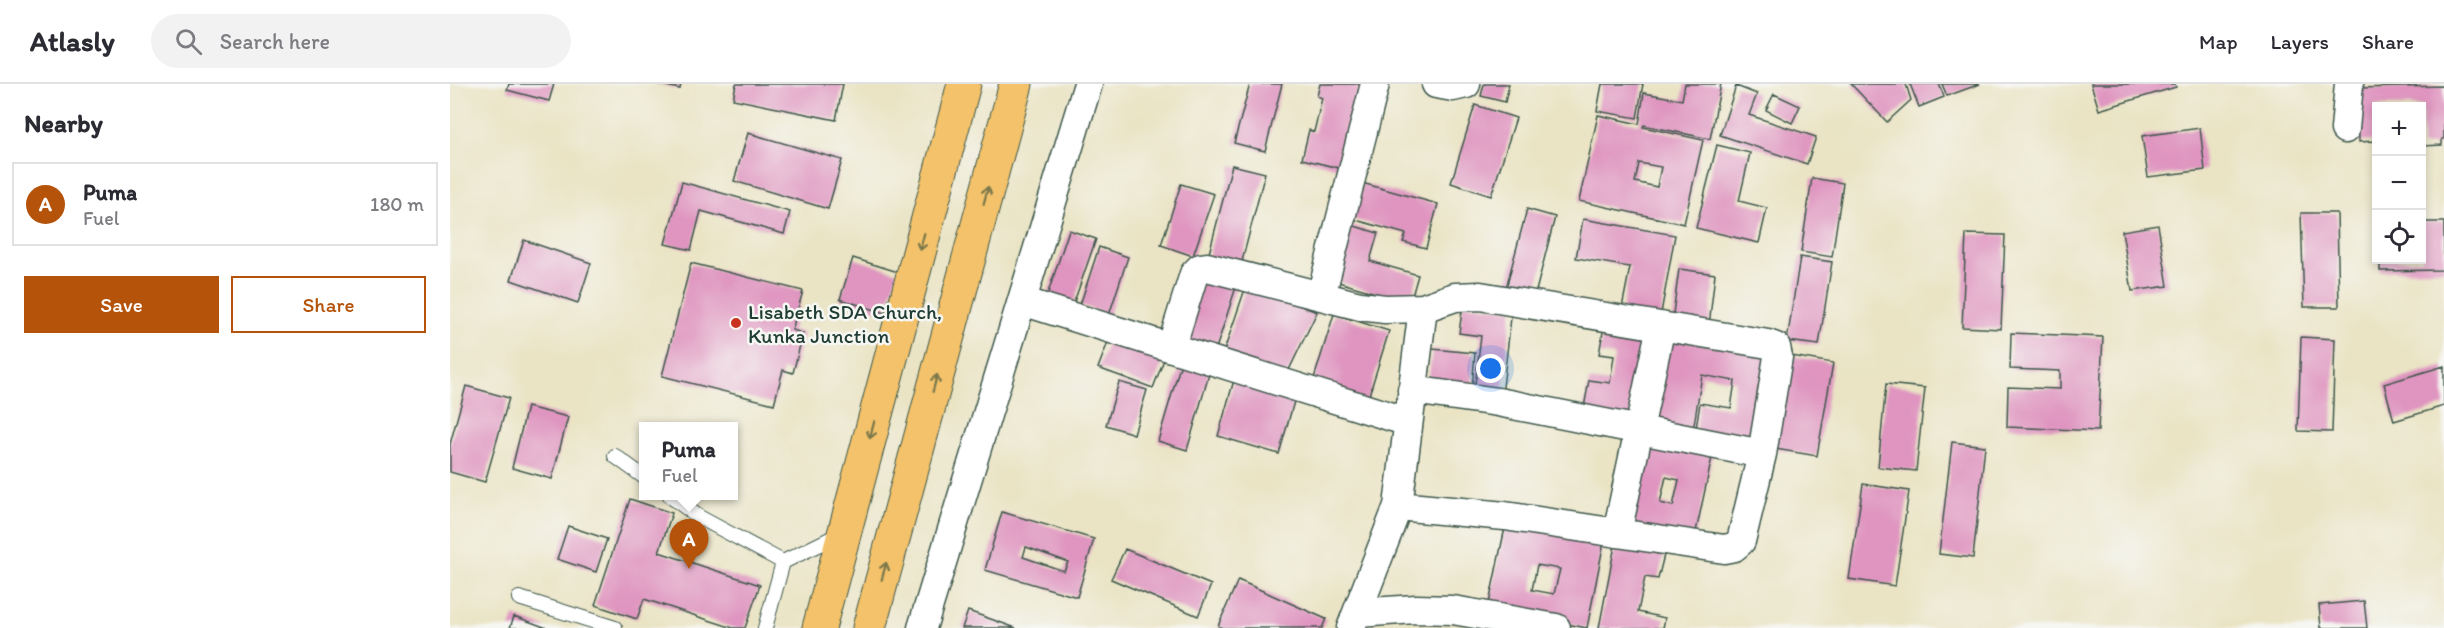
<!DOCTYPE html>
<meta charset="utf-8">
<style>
:root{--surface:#fff;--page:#f2f2f3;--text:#2b2b33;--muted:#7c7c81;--line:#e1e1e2;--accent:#b45309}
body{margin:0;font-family:Itim,sans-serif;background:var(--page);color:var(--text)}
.controls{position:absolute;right:18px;top:18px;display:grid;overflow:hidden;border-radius:0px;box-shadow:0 3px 9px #0003}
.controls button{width:54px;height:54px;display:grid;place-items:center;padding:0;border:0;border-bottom:2px solid var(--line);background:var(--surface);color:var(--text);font:30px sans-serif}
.you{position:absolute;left:1041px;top:285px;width:21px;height:21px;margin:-15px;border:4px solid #fff;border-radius:50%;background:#1a73e8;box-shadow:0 0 0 9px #1a73e833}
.badge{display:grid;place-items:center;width:39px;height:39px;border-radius:50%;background:var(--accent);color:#fff;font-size:20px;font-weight:700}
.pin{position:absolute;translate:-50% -50px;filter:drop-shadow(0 2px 3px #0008)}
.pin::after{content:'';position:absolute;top:32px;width:21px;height:18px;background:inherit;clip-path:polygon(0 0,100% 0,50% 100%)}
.popup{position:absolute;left:189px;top:338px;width:99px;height:78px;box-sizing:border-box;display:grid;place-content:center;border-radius:0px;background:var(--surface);filter:drop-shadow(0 2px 4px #0005);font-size:20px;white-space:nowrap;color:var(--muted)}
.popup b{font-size:22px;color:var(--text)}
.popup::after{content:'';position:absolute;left:50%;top:100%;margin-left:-12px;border:12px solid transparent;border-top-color:var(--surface)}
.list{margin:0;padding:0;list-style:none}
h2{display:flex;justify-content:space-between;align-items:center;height:78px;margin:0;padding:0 24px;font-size:26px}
h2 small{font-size:20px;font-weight:400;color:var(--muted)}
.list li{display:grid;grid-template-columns:39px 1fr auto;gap:18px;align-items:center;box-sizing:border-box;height:84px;margin:0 12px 12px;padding:0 12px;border:2px solid var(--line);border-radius:0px}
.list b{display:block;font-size:22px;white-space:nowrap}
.list p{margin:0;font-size:20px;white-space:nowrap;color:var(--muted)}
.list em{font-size:20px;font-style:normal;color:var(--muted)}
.actions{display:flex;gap:12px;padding:18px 24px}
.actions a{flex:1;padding:14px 0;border:2px solid var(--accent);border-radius:0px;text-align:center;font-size:21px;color:var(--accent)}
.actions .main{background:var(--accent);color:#fff}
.icon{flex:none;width:33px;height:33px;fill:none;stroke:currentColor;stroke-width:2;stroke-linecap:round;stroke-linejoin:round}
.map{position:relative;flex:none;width:1994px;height:544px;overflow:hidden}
header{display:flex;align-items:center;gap:36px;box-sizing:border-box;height:84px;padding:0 30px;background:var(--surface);border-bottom:2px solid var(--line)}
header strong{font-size:28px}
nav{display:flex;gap:33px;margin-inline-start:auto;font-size:21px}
.search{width:420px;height:54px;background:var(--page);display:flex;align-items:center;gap:15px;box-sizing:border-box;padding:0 21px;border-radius:33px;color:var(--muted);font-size:22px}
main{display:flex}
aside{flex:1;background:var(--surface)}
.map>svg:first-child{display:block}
.building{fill:#df95c0;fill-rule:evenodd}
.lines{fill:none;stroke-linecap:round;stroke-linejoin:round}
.lane-casing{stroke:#3d564a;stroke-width:16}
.street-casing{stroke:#3d564a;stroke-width:31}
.primary-casing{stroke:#3d564a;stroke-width:35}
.lane{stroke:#fff;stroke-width:14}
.street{stroke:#fff;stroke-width:28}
.primary{stroke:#f3c26a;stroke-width:33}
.oneway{stroke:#7e794c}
.poi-dot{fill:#c8321e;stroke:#f6f6f2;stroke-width:2}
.labels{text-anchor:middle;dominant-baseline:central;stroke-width:5;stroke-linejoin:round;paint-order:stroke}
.poi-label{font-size:21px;fill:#1f3d34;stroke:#f6f6f2;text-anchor:start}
</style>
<header>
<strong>Atlasly</strong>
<div class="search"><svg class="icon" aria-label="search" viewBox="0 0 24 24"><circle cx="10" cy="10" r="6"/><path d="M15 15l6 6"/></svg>Search here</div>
<nav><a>Map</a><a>Layers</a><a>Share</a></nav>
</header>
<main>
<aside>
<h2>Nearby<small></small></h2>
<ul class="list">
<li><span class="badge">A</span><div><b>Puma</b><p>Fuel</p></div><em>180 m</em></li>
</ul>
<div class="actions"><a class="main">Save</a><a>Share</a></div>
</aside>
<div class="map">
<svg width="1994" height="544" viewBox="0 0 1994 544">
<rect width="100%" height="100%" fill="#f6f6f2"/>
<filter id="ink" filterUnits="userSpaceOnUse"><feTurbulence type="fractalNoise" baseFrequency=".0167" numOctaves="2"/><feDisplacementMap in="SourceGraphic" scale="12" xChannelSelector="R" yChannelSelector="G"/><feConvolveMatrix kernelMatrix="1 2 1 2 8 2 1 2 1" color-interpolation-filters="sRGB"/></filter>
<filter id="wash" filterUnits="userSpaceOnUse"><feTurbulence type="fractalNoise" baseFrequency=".008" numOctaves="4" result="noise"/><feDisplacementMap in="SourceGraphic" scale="24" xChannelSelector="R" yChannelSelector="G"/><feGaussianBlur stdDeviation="1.35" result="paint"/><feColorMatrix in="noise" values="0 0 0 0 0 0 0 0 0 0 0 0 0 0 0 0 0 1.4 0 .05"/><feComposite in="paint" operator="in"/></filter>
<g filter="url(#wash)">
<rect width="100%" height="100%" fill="#eae4c5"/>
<g id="blocks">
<path class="building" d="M59,0H104L99,17L57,6Z
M207,0H231L230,5Z
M286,0H393L386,36L283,15Z
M800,0H832L815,67L784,59Z
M870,0H917L897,86L852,75L859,46L864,48L872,14L867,12Z
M1034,0H1059L1055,18L1031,12Z
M1152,0H1193L1187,34L1147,27Z
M1235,0H1271L1260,55L1194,41L1193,43L1253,56L1234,140L1129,117L1148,31L1189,40L1194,9L1232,16ZM1189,79L1211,83L1207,103L1185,98Z
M1401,0H1456L1461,16L1437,38Z
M1460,0H1489L1494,13L1469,23Z
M1492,0H1530L1497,12Z
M1641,0H1725L1726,3L1649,26Z
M1286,2L1307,10L1299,31L1366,53L1357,80L1270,51Z
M1994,2V55H1992V61L1972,62V22H1926V57L1909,58L1908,4Z
M1324,10L1350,22L1342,39L1316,26Z
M1025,21L1066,34L1041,112L1001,99Z
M1750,44L1755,86L1698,93L1692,52Z
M298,49L392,76L378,125L284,97Z
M1267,61L1300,69L1289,117L1317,124L1309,159L1246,144Z
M782,81L815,89L790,185L757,177Z
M1362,94L1393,99L1382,173L1351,168Z
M232,98L340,128L334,150L251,127L241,166L215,160Z
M912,99L988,120L976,164L953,158L956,150L902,135Z
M731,100L764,110L743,172L711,161Z
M1077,125L1105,133L1085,211L1056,204Z
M1851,129H1887L1889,223H1854Z
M1133,135L1225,151L1210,235L1171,229L1180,183L1126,174Z
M1972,138H1994V186L1930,187V176H1972Z
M901,141L928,149L920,177L968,191L960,219L885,197Z
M1708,141L1718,202L1682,207L1672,147Z
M619,146L646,155L622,224L596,215Z
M1516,150L1555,151L1551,245L1512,243Z
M74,156L141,179L128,219L61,196Z
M649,163L678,173L659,231L630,221Z
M1350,173L1382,178L1369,261L1337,257Z
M403,174L448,188L435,229L390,215Z
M241,179L353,207L342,246L353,249L343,289L333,286L324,320L212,292Z
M1229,185L1265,190L1259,242L1222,237Z
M754,190L787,200L763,274L730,263Z
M796,202L867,228L836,292L773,270Z
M1013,220L1062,225L1052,312L1024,309L1031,252L1009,249Z
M884,230L939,247L916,321L861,304Z
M1154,242L1203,250L1189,338L1133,329L1139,296L1160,299L1164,272L1149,270Z
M1561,249L1653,253L1648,347L1557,343L1558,303L1610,305V287L1560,285Z
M660,253L715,273L703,304L648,284Z
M1213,253L1323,271L1308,360L1245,351L1250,319L1281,324L1285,297L1252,291L1243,347L1198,340Z
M1851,253L1885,255L1882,348L1848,347Z
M982,265L1025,269L1022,304L978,300Z
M1336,271L1383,279L1367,372L1320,364Z
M731,279L760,287L737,366L708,357Z
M1994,282V322L1944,337L1934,300Z
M784,296L845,314L829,370L768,352Z
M669,298L697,306L684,350L656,341Z
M1436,300L1475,304L1466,387L1428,383Z
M16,302L59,314L35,398L0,388V360Z
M77,323L118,333L102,395L62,384Z
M1193,353L1263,369L1244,457L1173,441ZM1216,393L1229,396L1223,422L1210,419Z
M1502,358L1535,362L1523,474L1489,470Z
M1413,400L1459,407L1445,502L1399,495Z
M180,415L222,429L209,468L310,501L295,544H283L194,515L187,535L145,521Z
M552,428L644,455L627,513L535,486ZM576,463L618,478L614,487L573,473Z
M1056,439L1154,458L1137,544L1038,524ZM1087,481L1110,485L1104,510L1082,506Z
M118,442L157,455L146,488L107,475Z
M1165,461L1214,471L1208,495L1195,493L1188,528L1215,534L1213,544H1149Z
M675,465L761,501L748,532L661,495Z
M788,496L876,535L872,544H772L768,542Z
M1914,517L1917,544H1871L1869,521Z
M518,527L566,544H512Z
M64,532L97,544H60Z"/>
</g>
</g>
<g filter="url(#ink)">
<use href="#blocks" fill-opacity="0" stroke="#3d564a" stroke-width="1.5"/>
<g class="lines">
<defs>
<path id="lane" d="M165,372L194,393
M220,412L249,433L333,478
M69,514L165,544
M315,544L333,478L390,450"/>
<path id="street" d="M986,0L1003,3L1016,0
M1895,45L1899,0
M871,212L925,0
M572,217L958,338
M721,264L744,190L750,184L757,183L910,222L935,225L973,224L1005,213L1030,212L1318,260L1326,263L1328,273L1312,370L1291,457L1284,463L1274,465L1055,432L948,422
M962,306L1048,318L1312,370
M1167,449L1211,242
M907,529L966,525L1003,526L1106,544
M472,544L638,0
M901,544L948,422L973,224"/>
<path id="primary" d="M369,544L514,0
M419,544L566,0"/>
</defs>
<use href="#lane" class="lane-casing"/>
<use href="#street" class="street-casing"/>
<use href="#primary" class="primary-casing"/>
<use href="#lane" class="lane"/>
<use href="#street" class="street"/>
<use href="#primary" class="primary"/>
</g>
<defs><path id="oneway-shaft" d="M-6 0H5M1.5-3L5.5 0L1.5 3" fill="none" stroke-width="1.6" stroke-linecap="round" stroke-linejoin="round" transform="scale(1.5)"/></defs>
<g class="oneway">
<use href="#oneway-shaft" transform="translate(536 111) rotate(-75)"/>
<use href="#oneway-shaft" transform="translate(472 158) rotate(105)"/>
<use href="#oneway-shaft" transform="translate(485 299) rotate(-75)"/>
<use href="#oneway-shaft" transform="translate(422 346) rotate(105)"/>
<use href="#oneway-shaft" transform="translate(434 487) rotate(-75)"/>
</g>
</g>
<circle class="poi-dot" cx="286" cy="239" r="6"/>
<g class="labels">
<g class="poi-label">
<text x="298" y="227">Lisabeth SDA Church,<tspan x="298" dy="24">Kunka Junction</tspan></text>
</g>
</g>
</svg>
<div class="controls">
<button>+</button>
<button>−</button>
<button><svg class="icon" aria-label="locate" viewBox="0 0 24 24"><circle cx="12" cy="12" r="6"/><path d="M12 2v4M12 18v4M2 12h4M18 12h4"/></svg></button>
</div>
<div class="you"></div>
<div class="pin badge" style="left:239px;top:485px">A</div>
<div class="popup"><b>Puma</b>Fuel</div>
</div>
</main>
